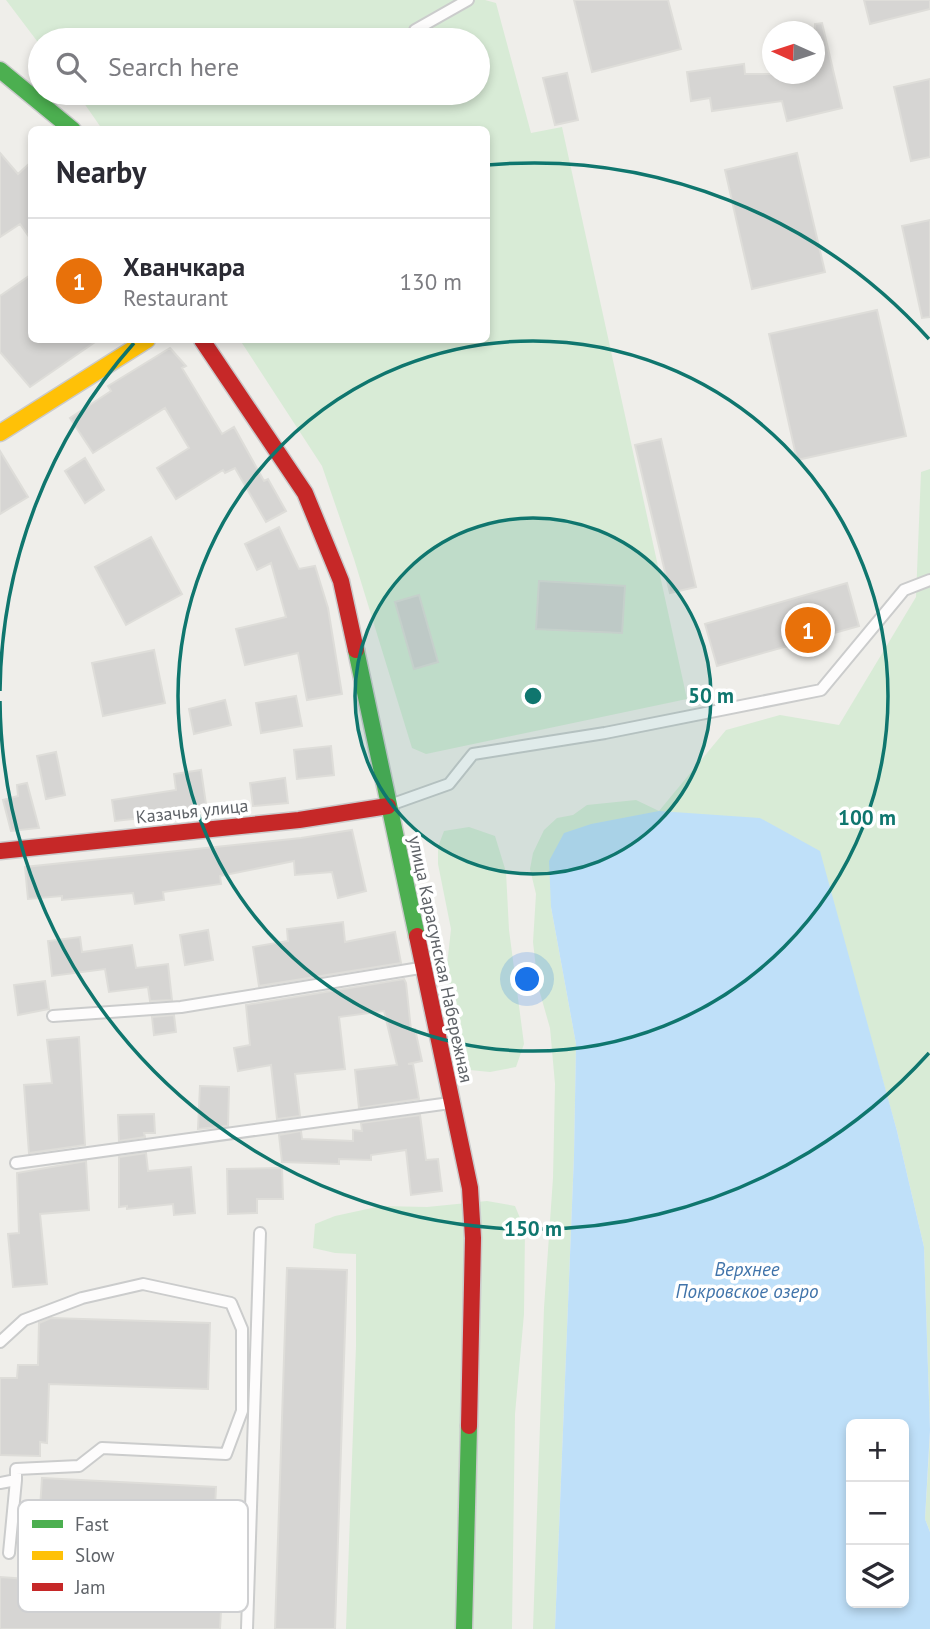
<!DOCTYPE html>
<meta charset="utf-8">
<style>
:root{--surface:#fff;--page:#f2f2f3;--text:#2b2b33;--muted:#7c7c81;--line:#e1e1e2;--accent:#b45309}
body{margin:0;font-family:"PT Sans",sans-serif;background:var(--page);color:var(--text)}
.controls{position:absolute;right:21px;bottom:21px;display:grid;overflow:hidden;border-radius:10px;box-shadow:0 4px 10px #0003}
.controls button{width:63px;height:63px;display:grid;place-items:center;padding:0;border:0;border-bottom:2px solid var(--line);background:var(--surface);color:var(--text);font:35px sans-serif}
.compass{position:absolute;left:762px;top:21px;width:63px;height:63px;border-radius:50%;background:var(--surface);box-shadow:0 4px 10px #0003;rotate:273deg}
.you{position:absolute;left:528px;top:980px;width:24px;height:24px;margin:-18px;border:5px solid #fff;border-radius:50%;background:#1a73e8;box-shadow:0 0 0 10px #1a73e833}
.badge{display:grid;place-items:center;width:46px;height:46px;border-radius:50%;background:var(--accent);color:#fff;font-size:23px;font-weight:700}
.pin{position:absolute;translate:-50% -50%;border:4px solid #fff;box-shadow:0 2px 7px #0006}
.list{margin:0;padding:0;list-style:none}
h2{display:flex;justify-content:space-between;align-items:center;height:91px;margin:0;padding:0 28px;font-size:30px}
h2 small{font-size:23px;font-weight:400;color:var(--muted)}
.list li{display:grid;grid-template-columns:46px 1fr auto;gap:21px;align-items:center;box-sizing:border-box;height:126px;padding:0 28px;border-top:2px solid var(--line)}
.list b{display:block;font-size:26px;white-space:nowrap}
.list p{margin:0;font-size:23px;white-space:nowrap;color:var(--muted)}
.list em{font-size:23px;font-style:normal;color:var(--muted)}
.icon{flex:none;width:38px;height:38px;fill:none;stroke:currentColor;stroke-width:2;stroke-linecap:round;stroke-linejoin:round}
.map{position:relative;flex:none;width:930px;height:1629px;overflow:hidden}
.search{position:absolute;background:var(--surface);box-shadow:0 4px 10px #0003;left:28px;top:28px;width:462px;height:77px;display:flex;align-items:center;gap:18px;box-sizing:border-box;padding:0 24px;border-radius:38px;color:var(--muted);font-size:26px}
.panel{position:absolute;background:var(--surface);box-shadow:0 4px 10px #0003;left:28px;top:126px;width:462px;height:217px;border-radius:10px}
.map>svg:first-child{display:block}
.green{fill:#d8ebd6}
.water{fill:#bfe0f9;fill-rule:evenodd}
.building{fill:#d6d5d3;stroke:#deddd9;stroke-width:2}
.lines{fill:none;stroke-linecap:round;stroke-linejoin:round}
.lane-casing{stroke:#cbcccc;stroke-width:14}
.fast-casing{stroke:#cacacb;stroke-width:19}
.slow-casing{stroke:#cacacb;stroke-width:19}
.jam-casing{stroke:#cacacb;stroke-width:19}
.lane{stroke:#fdfcfc;stroke-width:10}
.fast{stroke:#4caf50;stroke-width:16}
.slow{stroke:#ffc107;stroke-width:16}
.jam{stroke:#c62828;stroke-width:16}
.ring{fill:none;stroke:#0f766e;stroke-width:3.5}
.labels{text-anchor:middle;dominant-baseline:central;stroke-width:7;stroke-linejoin:round;paint-order:stroke}
.street-label{font-size:18px;fill:#5f6368;stroke:#fff}
.water-label{font-size:19px;font-style:italic;fill:#4174aa;stroke:#fff}
.key{fill:#fff;stroke:#cfd0d2;stroke-width:2}
.key-label{font-size:19px;fill:#5f6368}
.centre{fill:#0f766e;stroke:#fff;stroke-width:3.5}
.ring-label{font-size:21px;text-anchor:middle;font-weight:bold;fill:#0f766e;stroke:#fff;stroke-width:7;stroke-linejoin:round;paint-order:stroke}
</style>
<div class="map">
<svg width="930" height="1629" viewBox="0 0 930 1629">
<rect width="100%" height="100%" fill="#efeeea"/>
<path class="green" d="M6,0H485L496,3L531,133L562,127L687,699L426,754L412,748L354,559L322,466L240,340H486V130L102,129L77,93H478V40H40V45Z
M930,469V1430L924,1247L897,1131L854,978L551,907L576,1044L574,1155L555,1629H533L544,1308L553,1178L555,1084L550,1028L538,986L533,942L536,894L530,869L533,853L544,830L557,818L573,815L587,805L636,800L659,811L726,730L780,715L839,725L916,597L921,472Z
M469,827L495,836L506,872L509,930L524,1044L516,1067L490,1072L470,1070L457,1048L446,975L451,929L438,864V847L444,831Z
M487,1201L515,1206L525,1230L524,1314L515,1414L512,1629H346L356,1346V1254L335,1253L313,1248L315,1224L335,1216L381,1206L427,1207Z
M930,1436V1532L925,1519Z"/>
<path class="water" d="M659,811L760,818L820,851L897,1131L924,1247L930,1430L925,1519L930,1532V1629H555L574,1155L576,1044L551,907L549,861L564,833L591,824ZM851,1424H904V1603H851Z"/>
<path class="building" d="M574,0H668L681,49L592,72Z
M864,0H930V9L870,24Z
M822,23L842,108L787,121L782,101L712,111L710,98L691,101L687,72L744,64L745,74H815V24Z
M567,73L578,120L555,125L543,78Z
M930,79V157L911,161L894,87Z
M0,153L18,174L32,161V241L20,224L0,237Z
M797,153L825,272L752,289L725,170Z
M930,220V317L922,318L902,226Z
M32,274V340H98L30,387L0,352V296Z
M877,310L906,436L797,460L769,334Z
M170,348L186,366L182,368L222,434L234,427L264,481L268,479L286,511L266,522L235,468L225,473L223,470L176,499L157,468L189,448L165,408L93,453L70,418L111,391L108,386Z
M661,439L696,587L670,593L635,445Z
M0,451L28,497L0,514Z
M85,458L104,490L85,503L65,471Z
M279,527L299,569L315,566L328,608L342,694L307,700L298,653L245,665L236,629L286,617L271,563L257,570L245,544Z
M151,537L182,594L126,625L95,567Z
M539,581L625,586L622,633L536,629Z
M847,583L859,626L717,666L705,624Z
M419,595L438,662L414,669L395,602Z
M154,650L165,703L103,716L92,663Z
M296,696L302,726L261,733L256,703Z
M225,700L231,725L194,734L189,709Z
M331,746L334,775L297,779L294,750Z
M56,752L65,795L46,799L37,756Z
M201,770L207,811L115,821L112,800L176,790L174,774Z
M285,778L288,803L253,806L250,783Z
M27,783L39,828L11,831L3,800L18,796L17,785Z
M352,830L366,891L338,898L332,872L295,875L294,861L220,876L221,884L163,892L164,900L135,904L133,893L62,900V896L28,899L25,867L301,838Z
M343,922L345,942L395,932L401,963L259,986L253,947L288,941L287,929Z
M208,930L213,960L185,965L180,935Z
M80,937L82,952L132,945L136,968L168,964L172,1000L150,1001L148,987L109,992L105,969L52,976L48,941Z
M404,979L406,983L411,1030L415,1029L422,1061L408,1064H413L419,1099L359,1108L355,1070L397,1065L384,1011L339,1017L345,1069L295,1074L300,1116L277,1119L271,1065L238,1071L234,1048L250,1045L246,1005Z
M45,981L49,1009L18,1015L14,985Z
M174,1015L176,1032L154,1035L152,1017Z
M79,1037L85,1145L29,1153L24,1085L52,1083L47,1040Z
M200,1086L229,1087L228,1126L198,1129Z
M154,1114L155,1133H144L145,1137L119,1141L118,1115Z
M420,1115L426,1160L438,1159L442,1191L411,1195L406,1150L371,1155V1160L339,1159V1164L282,1162L279,1135L301,1131L302,1139L353,1141V1130L362,1131L361,1123Z
M146,1153L148,1171L191,1167L195,1213L174,1215L173,1204L127,1209V1206L119,1207V1157Z
M86,1161L89,1210L40,1214L47,1284L13,1287L8,1234L19,1233L17,1173Z
M282,1168L283,1199H257V1213L228,1214L227,1169Z
M287,1268L347,1270L335,1629H275Z
M51,1318L210,1323L208,1389L49,1384L47,1443L40,1442V1456L0,1455V1378H17L18,1365H38L39,1323Z
M42,1478L216,1487L213,1548L38,1539Z
M0,1577L222,1593L220,1629H0Z"/>
<g class="lines">
<defs>
<path id="lane" d="M415,30L468,0
M390,805L449,784L473,754L605,733L821,690L904,590L930,580
M53,1016L181,1007L420,968
M16,1163L450,1103
M0,1342L24,1320L82,1298L143,1284L231,1303L242,1329V1411L226,1454L102,1448L79,1466L16,1469V1480
M0,1483L16,1480L9,1553
M247,1629L260,1233"/>
<path id="fast" d="M0,70L73,130
M356,650L417,936
M464,1629L469,1426"/>
<path id="slow" d="M0,433L147,340"/>
<path id="jam" d="M202,340L305,493L341,581L356,650
M0,851L299,820L388,806
M417,936L470,1188L473,1238L469,1426"/>
</defs>
<use href="#lane" class="lane-casing"/>
<use href="#fast" class="fast-casing"/>
<use href="#slow" class="slow-casing"/>
<use href="#jam" class="jam-casing"/>
<use href="#lane" class="lane"/>
<use href="#fast" class="fast"/>
<use href="#slow" class="slow"/>
<use href="#jam" class="jam"/>
</g>
<circle cx="533" cy="696" r="178" fill="#0f766e" fill-opacity=".12"/>
<g class="ring">
<circle cx="533" cy="696" r="178"/>
<circle cx="533" cy="696" r="355"/>
<path d="M929 1053A533 533 0 0 1 0 701M0 691A533 533 0 0 1 134 343M487 165A533 533 0 0 1 929 339"/>
</g>
<g class="labels">
<g class="street-label">
<text transform="translate(192 811) rotate(-6)">Казачья улица</text>
<text transform="translate(441 959) rotate(78)">улица Карасунская Набережная</text>
</g>
<g class="water-label">
<text x="747" y="1269">Верхнее<tspan x="747" dy="22">Покровское озеро</tspan></text>
</g>
</g>
<rect x="18" y="1500" width="230" height="112" rx="10" class="key"/>
<rect x="32" y="1520" width="31" height="8" fill="#4caf50"/>
<rect x="32" y="1551" width="31" height="9" fill="#ffc107"/>
<rect x="32" y="1583" width="31" height="8" fill="#c62828"/>
<g class="key-label">
<text x="75" y="1531">Fast</text>
<text x="75" y="1562">Slow</text>
<text x="75" y="1594">Jam</text>
</g>
<circle cx="533" cy="696" r="10" class="centre"/>
<g class="ring-label">
<text x="711" y="703">50 m</text>
<text x="867" y="825">100 m</text>
<text x="533" y="1236">150 m</text>
</g>
</svg>
<div class="controls">
<button>+</button>
<button>−</button>
<button><svg class="icon" aria-label="layers" viewBox="0 0 24 24"><path d="M12 4l9 5-9 5-9-5zM3 14l9 5 9-5"/></svg></button>
</div>
<svg class="compass" viewBox="-18 -18 36 36"><path d="M0-13l5 13h-10z" fill="#e53935"/><path d="M0 13l5-13h-10z" fill="#7c7c81"/></svg>
<div class="you"></div>
<div class="pin badge" style="left:808px;top:630px;background:#e8710a">1</div>
<div class="search"><svg class="icon" aria-label="search" viewBox="0 0 24 24"><circle cx="10" cy="10" r="6"/><path d="M15 15l6 6"/></svg>Search here</div>
<section class="panel">
<h2>Nearby<small></small></h2>
<ul class="list">
<li><span class="badge" style="background:#e8710a">1</span><div><b>Хванчкара</b><p>Restaurant</p></div><em>130 m</em></li>
</ul>
</section>
</div>
